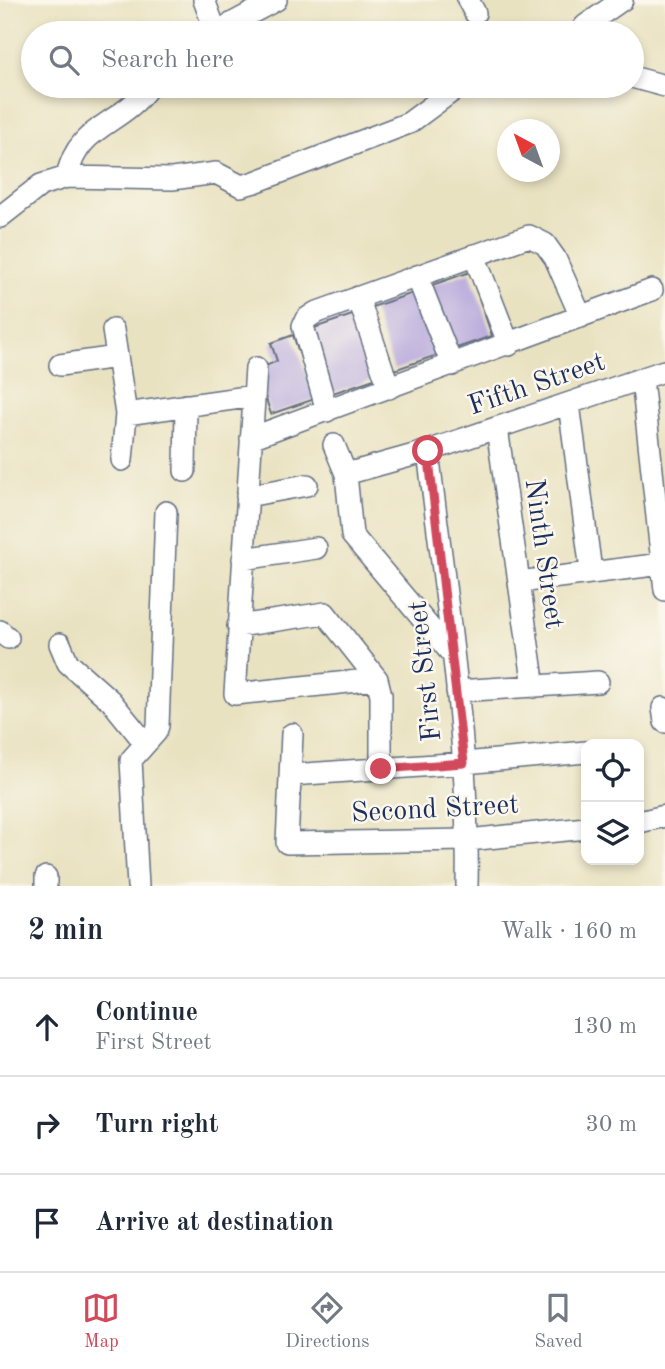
<!DOCTYPE html>
<meta charset="utf-8">
<style>
:root{--surface:#fff;--page:#f6f6f7;--text:#1f2937;--muted:#747a83;--line:#e0e1e3;--accent:#d1495b}
body{margin:0;font-family:"Old Standard TT",serif;background:var(--page);color:var(--text)}
.controls{position:absolute;right:21px;bottom:21px;display:grid;overflow:hidden;border-radius:14px;box-shadow:0 4px 10px #0003}
.controls button{width:63px;height:63px;display:grid;place-items:center;padding:0;border:0;border-bottom:2px solid var(--line);background:var(--surface);color:var(--text);font:35px sans-serif}
.compass{position:absolute;left:497px;top:119px;width:63px;height:63px;border-radius:50%;background:var(--surface);box-shadow:0 4px 10px #0003;rotate:319deg}
.stop{position:absolute;width:21px;height:21px;margin:-16px;border:5px solid #d1495b;border-radius:50%;background:#fff}
.stop.end{background:#d1495b;border-color:#fff;box-shadow:0 2px 7px #0008}
.list{margin:0;padding:0;list-style:none}
h2{display:flex;justify-content:space-between;align-items:center;height:91px;margin:0;padding:0 28px;font-size:30px}
h2 small{font-size:23px;font-weight:400;color:var(--muted)}
.list li{display:grid;grid-template-columns:46px 1fr auto;gap:21px;align-items:center;box-sizing:border-box;height:98px;padding:0 28px;border-top:2px solid var(--line)}
.list b{display:block;font-size:26px;white-space:nowrap}
.list p{margin:0;font-size:23px;white-space:nowrap;color:var(--muted)}
.list em{font-size:23px;font-style:normal;color:var(--muted)}
.icon{flex:none;width:38px;height:38px;fill:none;stroke:currentColor;stroke-width:2;stroke-linecap:round;stroke-linejoin:round}
.map{position:relative;flex:none;width:665px;height:886px;overflow:hidden}
.search{position:absolute;background:var(--surface);box-shadow:0 4px 10px #0003;left:21px;right:21px;top:21px;height:77px;display:flex;align-items:center;gap:18px;box-sizing:border-box;padding:0 24px;border-radius:38px;color:var(--muted);font-size:26px}
.sheet{height:385px;background:var(--surface)}
nav{display:flex;justify-content:space-around;align-items:center;box-sizing:border-box;height:98px;border-top:2px solid var(--line);background:var(--surface);font-size:19px;color:var(--muted)}
nav a{display:grid;justify-items:center;gap:4px}
nav .on{color:var(--accent)}
.map>svg:first-child{display:block}
.building{fill:#b4a5db}
.lines{fill:none;stroke-linecap:round;stroke-linejoin:round}
.minor-casing{stroke:#636e81;stroke-width:24}
.minor{stroke:#fff;stroke-width:21}
.route{stroke:#d1495b;stroke-width:9}
.labels{text-anchor:middle;dominant-baseline:central;stroke-width:5;stroke-linejoin:round;paint-order:stroke}
.street-label{font-size:28px;fill:#1b2f5e;stroke:#fbf7ec}
</style>
<div class="map">
<svg width="665" height="886" viewBox="0 0 665 886">
<rect width="100%" height="100%" fill="#fbf7ec"/>
<filter id="ink" filterUnits="userSpaceOnUse"><feTurbulence type="fractalNoise" baseFrequency=".0143" numOctaves="2"/><feDisplacementMap in="SourceGraphic" scale="14" xChannelSelector="R" yChannelSelector="G"/><feConvolveMatrix kernelMatrix="1 2 1 2 8 2 1 2 1" color-interpolation-filters="sRGB"/></filter>
<filter id="wash" filterUnits="userSpaceOnUse"><feTurbulence type="fractalNoise" baseFrequency=".00686" numOctaves="4" result="noise"/><feDisplacementMap in="SourceGraphic" scale="28" xChannelSelector="R" yChannelSelector="G"/><feGaussianBlur stdDeviation="1.57" result="paint"/><feColorMatrix in="noise" values="0 0 0 0 0 0 0 0 0 0 0 0 0 0 0 0 0 1.4 0 .05"/><feComposite in="paint" operator="in"/></filter>
<g filter="url(#wash)">
<rect width="100%" height="100%" fill="#e9e2c1"/>
<g id="blocks">
<path class="building" d="M470,272L492,336L448,351L426,287Z
M416,292L437,355L394,370L372,307Z
M355,314L377,378L333,393L311,329Z
M293,335L315,399L271,414L262,387L259,369L277,361L271,343Z"/>
</g>
</g>
<g filter="url(#ink)">
<use href="#blocks" fill-opacity="0" stroke="#636e81" stroke-width="2"/>
<g class="lines">
<defs>
<path id="minor" d="M204,0L216,32
M468,0L475,13
M214,33L276,0
M579,33L586,25L622,0
M632,77L665,86
M67,177C77,124 122,126 149,86
M0,217L41,185L67,177L172,179L216,173L241,186L255,182L409,123L455,89L464,86
M474,255L509,345
M417,276L452,365
M358,297L389,388
M113,330L126,414L122,460
M60,365L117,357
M256,368L235,694L377,679
M642,379L665,590
M569,404L591,571
M327,411L303,326L306,319L315,313L529,236L545,244L555,258L581,317
M126,414L254,396
M497,428L534,687
M251,438L652,290
M334,445L346,474L352,535L452,654
M428,451C445,595 470,741 467,886
M185,471L186,405
M346,474L428,451L664,371
M247,496L307,485
M243,559L316,548
M519,582L662,564
M238,626L325,613L377,679L381,695V769
M0,631L8,638
M60,644L68,663L111,701L145,743
M457,691L598,682
M663,708L665,722
M292,734L287,843L468,840L586,828
M291,775L464,763L586,752
M639,822L665,816
M46,886V877
M138,886L131,760L156,732L158,726L166,512"/>
</defs>
<use href="#minor" class="minor-casing"/>
<use href="#minor" class="minor"/>
</g>
</g>
<g class="lines" filter="url(#ink)">
<path class="route" d="M381,769L464,763L428,451"/>
</g>
<g class="labels">
<g class="street-label">
<text transform="translate(537 385) rotate(-19)">Fifth Street</text>
<text transform="translate(543 554) rotate(82)">Ninth Street</text>
<text transform="translate(426 671) rotate(-96)">First Street</text>
<text transform="translate(435 810) rotate(-3)">Second Street</text>
</g>
</g>
</svg>
<div class="controls">
<button><svg class="icon" aria-label="locate" viewBox="0 0 24 24"><circle cx="12" cy="12" r="6"/><path d="M12 2v4M12 18v4M2 12h4M18 12h4"/></svg></button>
<button><svg class="icon" aria-label="layers" viewBox="0 0 24 24"><path d="M12 4l9 5-9 5-9-5zM3 14l9 5 9-5"/></svg></button>
</div>
<svg class="compass" viewBox="-18 -18 36 36"><path d="M0-13l5 13h-10z" fill="#e53935"/><path d="M0 13l5-13h-10z" fill="#747a83"/></svg>
<div class="stop" style="left:428px;top:451px"></div>
<div class="stop end" style="left:381px;top:769px"></div>
<div class="search"><svg class="icon" aria-label="search" viewBox="0 0 24 24"><circle cx="10" cy="10" r="6"/><path d="M15 15l6 6"/></svg>Search here</div>
</div>
<section class="sheet">
<h2>2 min<small>Walk · 160 m</small></h2>
<ul class="list">
<li><svg class="icon" aria-label="ahead" viewBox="0 0 24 24"><path d="M12 20V5M6 11l6-6 6 6"/></svg><div><b>Continue</b><p>First Street</p></div><em>130 m</em></li>
<li><svg class="icon" aria-label="right" viewBox="0 0 24 24"><path d="M7 20v-9h11M14 6l5 5-5 5"/></svg><div><b>Turn right</b></div><em>30 m</em></li>
<li><svg class="icon" aria-label="arrive" viewBox="0 0 24 24"><path d="M6 21V4h12l-3 4 3 4H6"/></svg><div><b>Arrive at destination</b></div></li>
</ul>
</section>
<nav>
<a class="on"><svg class="icon" aria-label="map" viewBox="0 0 24 24"><path d="M3 6l6-2 6 2 6-2v14l-6 2-6-2-6 2zM9 4v14M15 6v14"/></svg>Map</a>
<a><svg class="icon" aria-label="directions" viewBox="0 0 24 24"><path d="M12 3l9 9-9 9-9-9zM9 14v-3h6M13 9l2 2-2 2"/></svg>Directions</a>
<a><svg class="icon" aria-label="saved" viewBox="0 0 24 24"><path d="M7 4h10v16l-5-4-5 4z"/></svg>Saved</a>
</nav>
